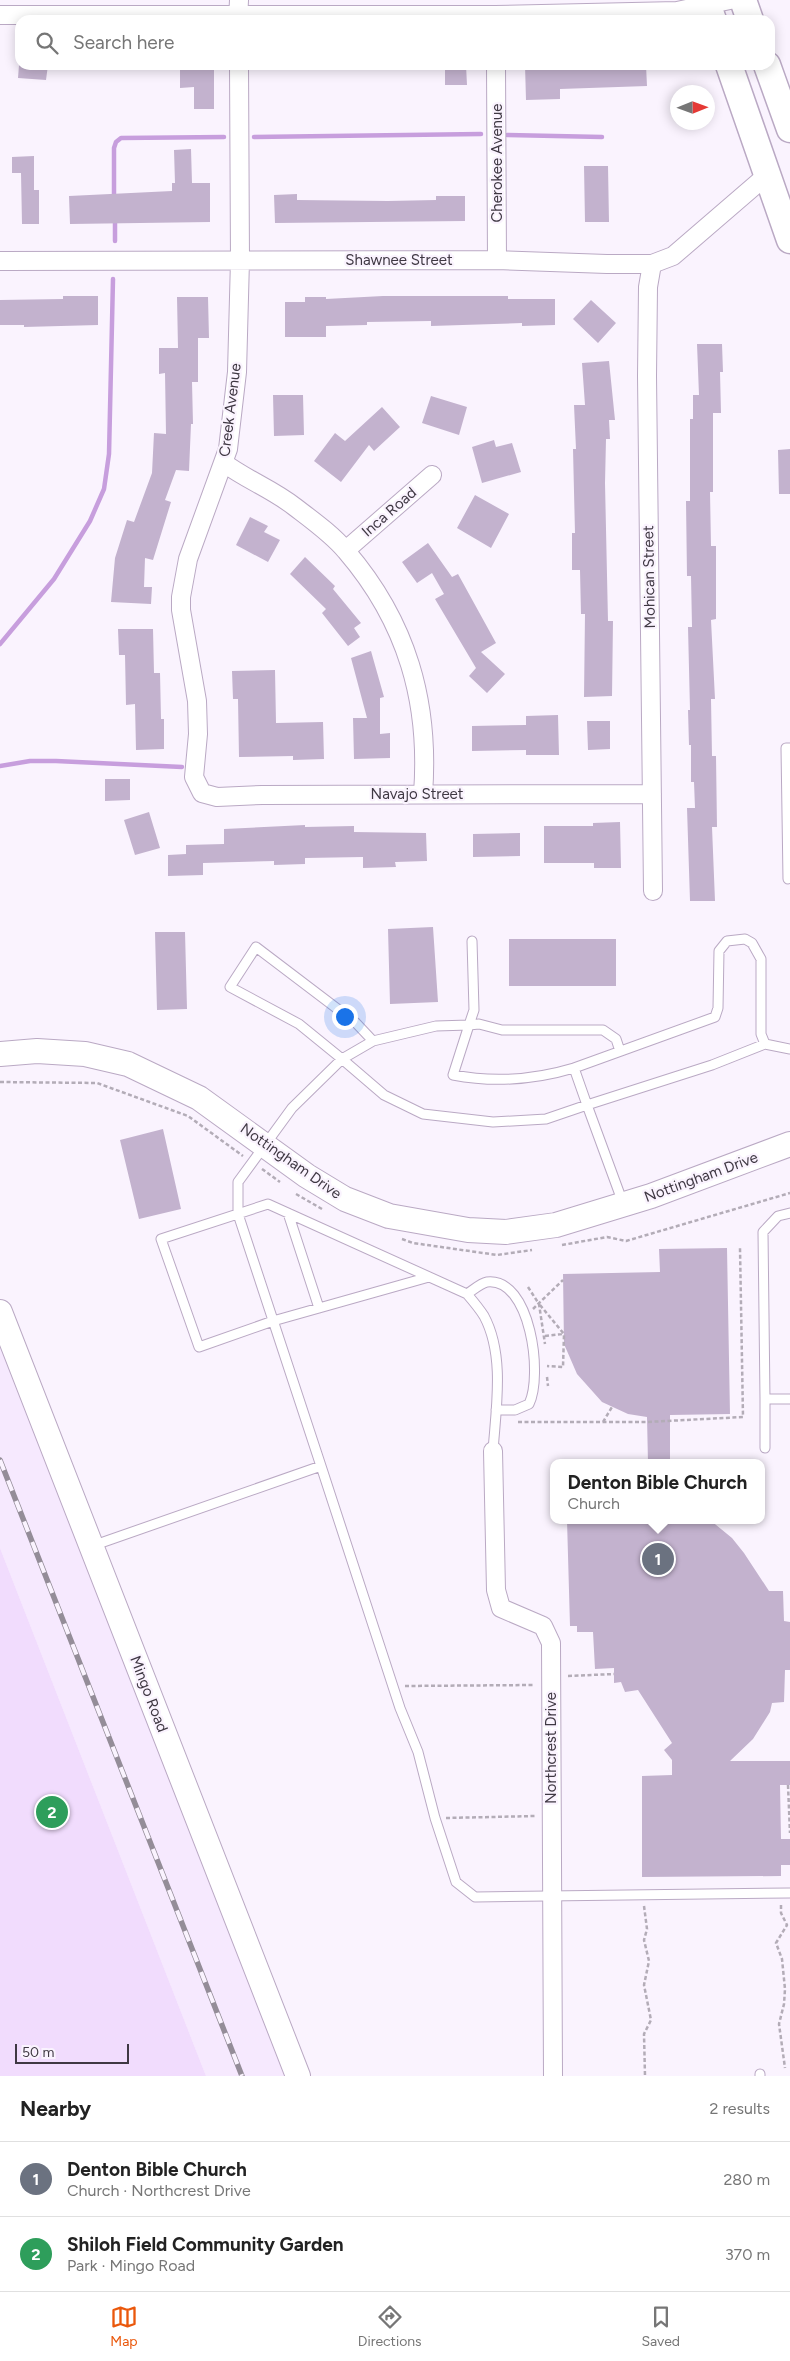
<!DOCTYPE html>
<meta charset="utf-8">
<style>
:root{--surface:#fff;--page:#f2f2f2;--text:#222;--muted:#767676;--line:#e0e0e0;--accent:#ea580c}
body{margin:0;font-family:Figtree,sans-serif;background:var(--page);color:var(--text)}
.compass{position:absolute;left:670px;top:85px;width:45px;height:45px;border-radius:50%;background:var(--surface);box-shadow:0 2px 12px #0003;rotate:89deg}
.scale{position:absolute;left:15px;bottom:12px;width:114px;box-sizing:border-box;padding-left:5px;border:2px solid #3f3843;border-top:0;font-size:14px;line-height:18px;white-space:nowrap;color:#3f3843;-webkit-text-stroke:4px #faf3fe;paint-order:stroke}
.you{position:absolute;left:344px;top:1016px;width:18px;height:18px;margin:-12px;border:4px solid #fff;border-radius:50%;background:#1a73e8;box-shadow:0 0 0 8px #1a73e833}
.badge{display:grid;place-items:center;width:32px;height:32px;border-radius:50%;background:var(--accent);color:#fff;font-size:16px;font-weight:700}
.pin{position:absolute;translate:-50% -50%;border:2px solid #fff;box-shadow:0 1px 5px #0006}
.popup{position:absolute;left:550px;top:1459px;width:215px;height:65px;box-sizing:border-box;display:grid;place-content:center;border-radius:10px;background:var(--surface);filter:drop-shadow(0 1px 4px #0005);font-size:16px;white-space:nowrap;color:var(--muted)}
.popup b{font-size:19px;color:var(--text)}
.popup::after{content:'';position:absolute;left:50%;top:100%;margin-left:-10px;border:10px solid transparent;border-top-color:var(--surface)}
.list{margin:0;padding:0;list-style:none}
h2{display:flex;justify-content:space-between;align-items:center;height:65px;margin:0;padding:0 20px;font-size:21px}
h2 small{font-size:16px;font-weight:400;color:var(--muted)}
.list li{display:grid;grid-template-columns:32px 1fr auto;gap:15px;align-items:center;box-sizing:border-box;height:75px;padding:0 20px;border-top:1px solid var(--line)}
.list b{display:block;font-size:19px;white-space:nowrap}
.list p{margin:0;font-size:16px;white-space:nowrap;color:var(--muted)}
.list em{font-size:16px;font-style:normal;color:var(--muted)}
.icon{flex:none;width:28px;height:28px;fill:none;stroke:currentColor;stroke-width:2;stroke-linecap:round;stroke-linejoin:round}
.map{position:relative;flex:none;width:790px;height:2076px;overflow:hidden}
.search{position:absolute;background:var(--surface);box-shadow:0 2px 12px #0003;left:15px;right:15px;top:15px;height:55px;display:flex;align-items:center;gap:12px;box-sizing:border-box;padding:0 18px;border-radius:15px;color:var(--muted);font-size:19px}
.sheet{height:215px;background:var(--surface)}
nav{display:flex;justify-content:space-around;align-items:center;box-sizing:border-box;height:70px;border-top:1px solid var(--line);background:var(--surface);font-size:14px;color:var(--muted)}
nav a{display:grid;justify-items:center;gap:2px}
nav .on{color:var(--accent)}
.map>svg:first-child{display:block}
.built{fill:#f6e9fe}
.green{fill:#f1dcfd}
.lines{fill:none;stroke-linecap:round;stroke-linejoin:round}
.stream{stroke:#c79edd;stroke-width:4.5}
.building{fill:#c3b2ce}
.lane-casing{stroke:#baa9c4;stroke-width:11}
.street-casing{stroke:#baa9c4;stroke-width:20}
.secondary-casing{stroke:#baa9c4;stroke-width:26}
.primary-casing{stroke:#baa9c4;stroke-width:29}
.path{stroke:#b3acb7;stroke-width:2.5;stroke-dasharray:4 2.5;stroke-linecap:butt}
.lane{stroke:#fff;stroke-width:9}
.street{stroke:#fff;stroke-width:18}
.secondary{stroke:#fff;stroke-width:24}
.primary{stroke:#fff;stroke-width:26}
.rail-casing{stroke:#948d98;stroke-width:5.5}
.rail{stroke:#faf3fe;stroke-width:4;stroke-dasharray:11;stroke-linecap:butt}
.labels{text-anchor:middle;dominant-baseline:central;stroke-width:4.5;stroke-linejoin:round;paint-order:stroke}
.street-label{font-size:15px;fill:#3f3843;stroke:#faf3fe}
</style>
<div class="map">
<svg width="790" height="2076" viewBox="0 0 790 2076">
<rect width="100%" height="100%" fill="#faf3fe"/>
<path class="built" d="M0,1312L298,2076H206L0,1548Z"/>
<path class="green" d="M0,1548L206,2076H0Z"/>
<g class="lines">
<path class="stream" d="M507,135L602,137
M254,137L481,134
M114,200V148L116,142L121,138L224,137
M115,218V241
M0,644L54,579L90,521L104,489L109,454L113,279
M0,766L30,761H56L182,767"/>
</g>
<path class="building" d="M19,65H48L46,80L18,78Z
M180,65H214V109H194V87L180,88Z
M445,65H466L467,85H445Z
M525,65H646L647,86L560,89V99L526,100Z
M191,149L192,183H210V222L70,224L69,196L172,191V183H175L174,150Z
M34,156V190H39V224H22L21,173H12V157Z
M584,166H608L609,222H585Z
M297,194V200L388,201L436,200V196H465V221L275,223L274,195Z
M63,296H98V325L24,327V325H0V300L63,299Z
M383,296H508V299H555V325L522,326V323L431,326V321L367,322V325L326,326V337H285V302H305V297H326V299Z
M177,297H208L209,338H198V382H192L193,424H191L189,471L176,470L165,500L171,502L153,560L145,558L144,587H152L151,604L111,602L115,558L127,520L134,522L152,473L154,433L166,434L165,373L159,374V348H178Z
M591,300L616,323L598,343L573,319Z
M697,344H722L723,372H720L721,413H713V492H710L711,546H716V619L711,620L715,699H711L712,756H716L717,827H712L715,901H690L687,808H695L694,782H691V745H689L688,710H690L688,627H692L691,576H687L686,501H690V419H693V395H699Z
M609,361L615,420H609L610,439H606L605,483L608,621H613L612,696L584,697L585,614H581L580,570H572V533H575L573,449H576L574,405H585L582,363Z
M273,395H303L304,435L274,436Z
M431,396L467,407L459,435L422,423Z
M382,407L400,427L374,451L369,445L341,482L314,461L335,433L345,441Z
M494,440L496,447L512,443L521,472L482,483L472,447Z
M790,449V494H779L778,450Z
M475,495L509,514L491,548L457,528Z
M250,517L268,526L264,532L280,540L268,562L236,545Z
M428,543L452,577L458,574L496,643L481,652L505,674L487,693L469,676L476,668L435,599L444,594L432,573L417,583L402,562Z
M305,557L335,586L333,589L361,623L354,628L360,637L348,646L322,613L326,609L290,574Z
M118,629H153L154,673H160L161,719H164V749L136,750L135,704L126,705L125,655H119Z
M371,651L384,697L380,698V734L390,733V758L354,759L353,718H367L351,658Z
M275,670L276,723L323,722L324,759L293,760V756L239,757L238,699H233L232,671Z
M558,715L559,755H526V750L472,751V726L526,725V716Z
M587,721H610V749L588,750Z
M105,779H130V800L105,801Z
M149,812L160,848L135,855L124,820Z
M620,822L621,868H594V863H544V826H593V823Z
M305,825V827L354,826V832L426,833L427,861L395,862L396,867L363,868V857L305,858V864L274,865V861L203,863V875L168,876V855L186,854V845L224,844V829Z
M520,833V856L473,857V834Z
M433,927L438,1002L390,1004L388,929Z
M155,932H185L187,1009L157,1010Z
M509,939H616V986H509Z
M163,1129L181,1209L139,1219L120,1140Z
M727,1248L730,1414L670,1415V1463H648L647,1417L628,1414L602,1402L577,1374L564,1344L563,1274L660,1272L659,1249Z
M567,1520H710L732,1538L744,1553L769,1591H783L784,1621L790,1622V1670H785L784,1702L772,1703L770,1712L753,1739L730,1761H790V1785H780L781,1839H790V1865H781V1876L642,1877V1776L672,1775V1760L664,1750L672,1743L638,1690L625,1692L621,1682L614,1683V1668L595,1669L593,1632H577V1626H570Z"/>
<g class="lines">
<defs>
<path id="lane" d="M790,748H786L788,879L790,878
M373,1041L342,1059L299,1024L230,987L256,947L356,1023L373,1041L436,1026L469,1025L474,1010L472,941
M620,1051L616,1039L603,1030H502L479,1024L469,1025L453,1075C495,1083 534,1080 574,1068L587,1105L712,1065L765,1044
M574,1068L715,1017L718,1008L719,951L727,941L745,939L752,943L761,959V1034L765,1044L790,1049
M288,1213L319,1308
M790,1213L778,1216L763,1232L765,1399H790
M429,1277L273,1321L199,1347L161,1239L268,1204L467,1294C473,1301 479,1308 484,1316C505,1355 496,1408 493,1451
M467,1294C473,1290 481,1283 487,1282C531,1277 543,1376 529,1404L515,1410H496
M765,1399V1448
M321,1466L400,1708L418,1752L435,1818L456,1882L475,1897L790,1893
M92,1546L321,1466L238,1214V1182L292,1108L342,1059L384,1095L423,1114L493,1122L546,1119L587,1105L623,1203
M760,2074V2076"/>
<path id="street" d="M0,15H495L677,11L730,0
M238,20L239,0
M239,65L240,260L237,372L228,449L188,559L181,597V610L197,701L198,734L194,777L202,793L217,797L262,795L652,794
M496,65L497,260
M0,261L497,260L607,264H652L673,256L767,175
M652,264L648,287L647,376L653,891
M224,463C247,480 272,489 295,507C312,520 333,535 346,551C407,622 430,702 423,794
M346,550L432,475
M493,1451L496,1590L501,1608L543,1626L551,1643L553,2076"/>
<path id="secondary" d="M0,1054L37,1051L85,1054L128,1064L199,1098L307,1176L345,1199L389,1216L468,1230L506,1232L556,1225L651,1196L790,1144
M0,1312L298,2076"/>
<path id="primary" d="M706,0L713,20
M743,0L750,20
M729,65L790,240
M767,65L790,129"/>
</defs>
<use href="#lane" class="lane-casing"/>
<use href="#street" class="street-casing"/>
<use href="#secondary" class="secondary-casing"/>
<use href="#primary" class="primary-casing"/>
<path class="path" d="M0,1082L97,1083L188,1116L243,1156
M262,1169L280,1182
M296,1194L322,1209
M402,1239L413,1243L497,1255L532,1250
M562,1245L607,1237L626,1241L790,1193
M528,1287L539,1304L545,1344
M540,1305L564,1334L563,1367L547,1366
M533,1309L563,1280
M545,1336L563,1334
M547,1377L548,1386
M518,1422H647L743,1417L740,1248
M603,1422L612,1407
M568,1676L614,1674
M405,1686L535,1685
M788,1785L790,1833
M446,1818L536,1816
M781,1905V1913L787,1925L776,1943L782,1959L785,1989L784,2004L779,2024L785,2068
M644,1906L647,1929L644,1940L649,1961L644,1985L651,2020L644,2034L645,2076"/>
<use href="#lane" class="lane"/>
<use href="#street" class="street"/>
<use href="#secondary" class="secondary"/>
<use href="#primary" class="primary"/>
<defs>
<path id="rail" d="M0,1460L242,2076"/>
</defs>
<use href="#rail" class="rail-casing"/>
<use href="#rail" class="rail"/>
</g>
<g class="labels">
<g class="street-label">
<text transform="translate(497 163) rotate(-90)">Cherokee Avenue</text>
<text x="399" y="260">Shawnee Street</text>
<text transform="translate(230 410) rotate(-83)">Creek Avenue</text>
<text transform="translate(389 512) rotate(-41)">Inca Road</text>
<text transform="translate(649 577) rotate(-91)">Mohican Street</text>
<text x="417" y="794">Navajo Street</text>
<text transform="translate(291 1161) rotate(35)">Nottingham Drive</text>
<text transform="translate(701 1177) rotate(-20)">Nottingham Drive</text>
<text transform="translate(149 1694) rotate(69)">Mingo Road</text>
<text transform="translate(551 1748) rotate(-90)">Northcrest Drive</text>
</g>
</g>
</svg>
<svg class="compass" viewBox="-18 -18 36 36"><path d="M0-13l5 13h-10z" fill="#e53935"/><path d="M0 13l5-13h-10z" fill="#767676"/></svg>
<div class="scale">50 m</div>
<div class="you"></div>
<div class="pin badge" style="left:658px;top:1559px;background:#6b7280">1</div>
<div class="popup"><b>Denton Bible Church</b>Church</div>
<div class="pin badge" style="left:52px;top:1812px;background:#2e9e5b">2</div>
<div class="search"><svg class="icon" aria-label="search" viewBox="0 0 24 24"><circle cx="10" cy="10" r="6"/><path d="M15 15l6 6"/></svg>Search here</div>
</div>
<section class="sheet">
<h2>Nearby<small>2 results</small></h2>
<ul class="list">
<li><span class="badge" style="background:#6b7280">1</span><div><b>Denton Bible Church</b><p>Church · Northcrest Drive</p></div><em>280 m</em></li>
<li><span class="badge" style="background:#2e9e5b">2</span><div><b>Shiloh Field Community Garden</b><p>Park · Mingo Road</p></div><em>370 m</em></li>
</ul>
</section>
<nav>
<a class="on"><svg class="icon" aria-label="map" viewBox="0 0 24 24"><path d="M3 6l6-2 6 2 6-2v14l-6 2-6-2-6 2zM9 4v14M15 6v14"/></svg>Map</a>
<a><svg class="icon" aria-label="directions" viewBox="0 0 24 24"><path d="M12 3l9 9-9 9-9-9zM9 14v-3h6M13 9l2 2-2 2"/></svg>Directions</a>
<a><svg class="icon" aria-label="saved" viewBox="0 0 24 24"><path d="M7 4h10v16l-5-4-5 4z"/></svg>Saved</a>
</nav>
